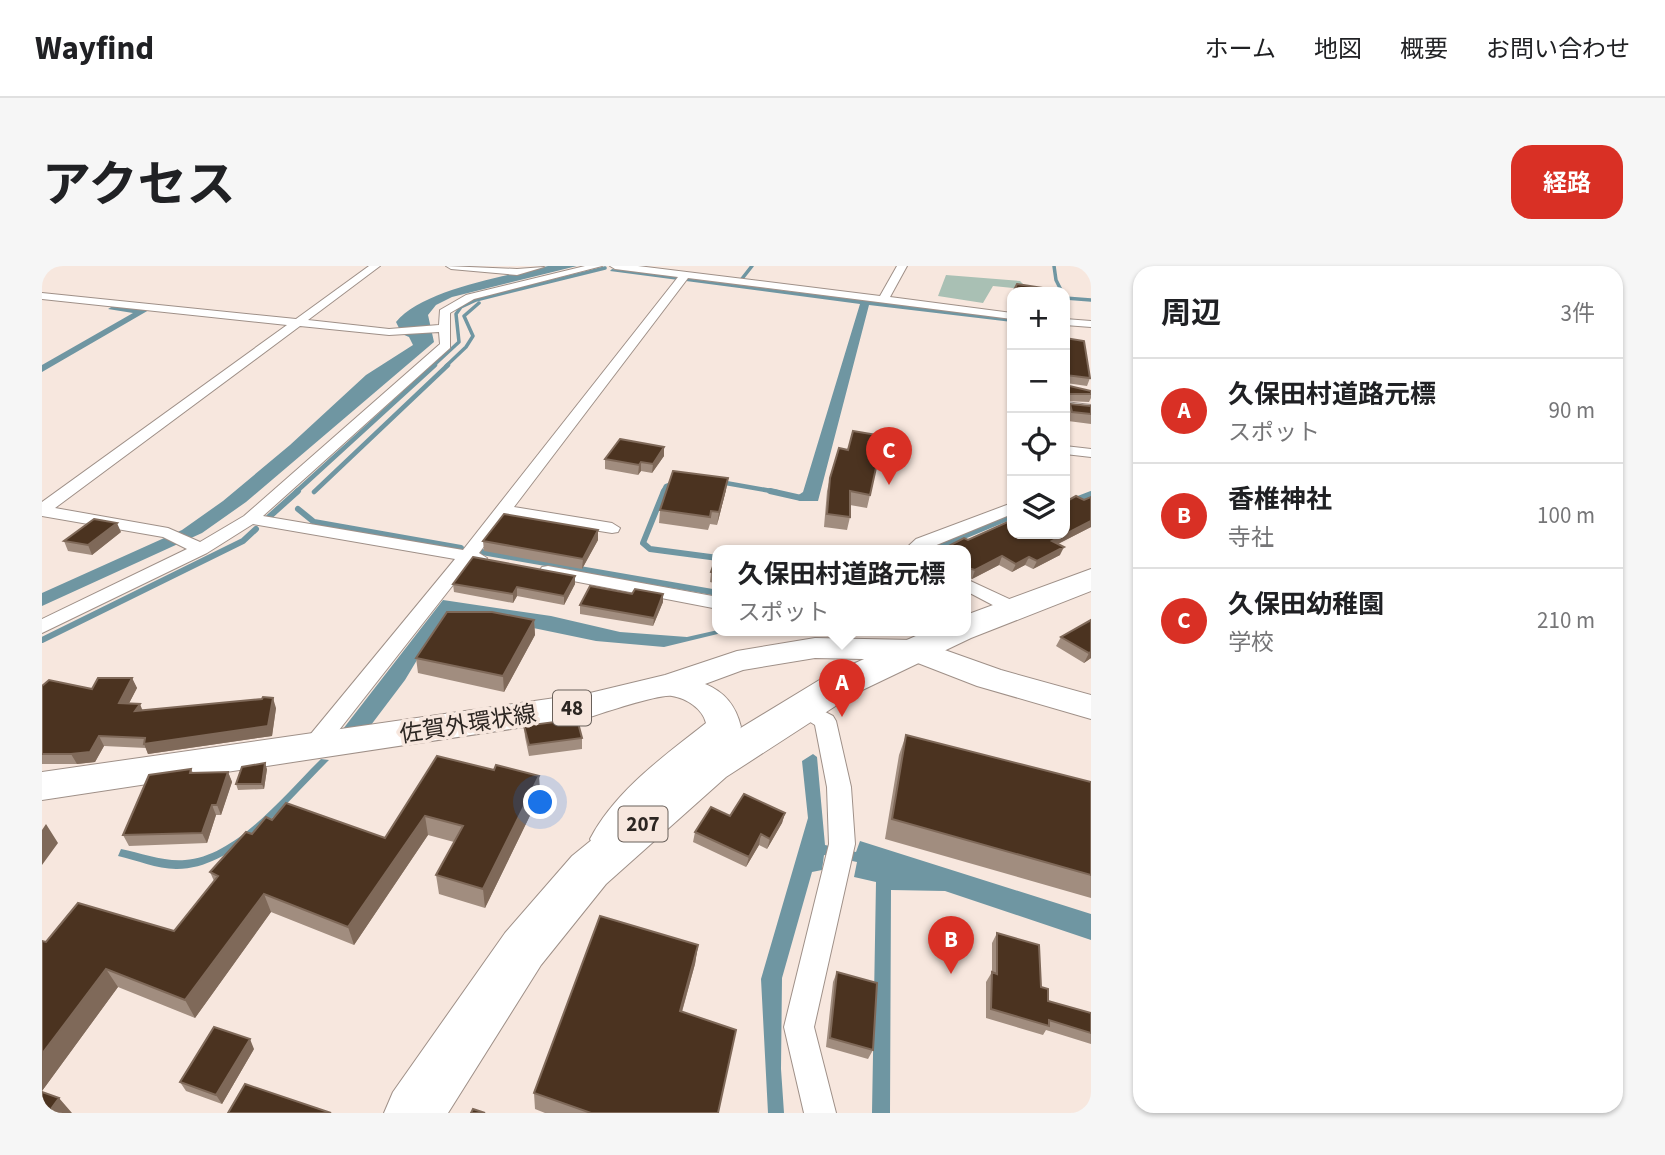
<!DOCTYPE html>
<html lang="ja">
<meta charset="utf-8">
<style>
:root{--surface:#fff;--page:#f6f6f6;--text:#202124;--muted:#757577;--line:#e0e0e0;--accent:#d93025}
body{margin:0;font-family:"Source Sans 3","Noto Sans JP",sans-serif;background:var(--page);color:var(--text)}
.controls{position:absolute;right:21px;top:21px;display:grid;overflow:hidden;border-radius:14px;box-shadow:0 2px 5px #0004}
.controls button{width:63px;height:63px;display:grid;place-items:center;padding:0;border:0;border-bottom:2px solid var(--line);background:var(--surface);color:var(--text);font:35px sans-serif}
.you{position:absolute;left:499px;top:537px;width:24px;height:24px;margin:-18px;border:5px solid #fff;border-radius:50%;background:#1a73e8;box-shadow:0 0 0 10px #1a73e833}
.badge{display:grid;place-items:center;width:46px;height:46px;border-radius:50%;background:var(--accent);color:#fff;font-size:23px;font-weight:700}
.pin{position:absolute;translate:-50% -58px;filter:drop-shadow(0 2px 4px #0008)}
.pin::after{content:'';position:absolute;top:37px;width:24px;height:21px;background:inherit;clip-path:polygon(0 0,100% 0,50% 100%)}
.popup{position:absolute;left:670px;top:279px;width:259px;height:91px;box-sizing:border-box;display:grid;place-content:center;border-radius:14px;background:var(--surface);filter:drop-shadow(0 2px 5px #0005);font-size:23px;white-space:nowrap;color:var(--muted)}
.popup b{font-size:26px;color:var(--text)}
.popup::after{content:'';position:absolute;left:50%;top:100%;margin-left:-14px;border:14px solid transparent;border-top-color:var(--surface)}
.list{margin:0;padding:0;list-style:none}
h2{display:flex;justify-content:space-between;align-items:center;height:91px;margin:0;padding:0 28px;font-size:30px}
h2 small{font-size:23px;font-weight:400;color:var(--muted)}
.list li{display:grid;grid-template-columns:46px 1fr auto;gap:21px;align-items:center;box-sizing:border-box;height:105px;padding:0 28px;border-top:2px solid var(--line)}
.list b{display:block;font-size:26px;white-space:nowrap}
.list p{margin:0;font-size:23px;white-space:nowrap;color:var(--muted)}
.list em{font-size:23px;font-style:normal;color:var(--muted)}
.icon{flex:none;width:38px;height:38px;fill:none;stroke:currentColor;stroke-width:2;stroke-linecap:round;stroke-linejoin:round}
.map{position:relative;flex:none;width:1049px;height:847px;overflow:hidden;border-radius:21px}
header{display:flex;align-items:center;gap:42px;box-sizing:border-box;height:98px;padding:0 35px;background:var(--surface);border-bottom:2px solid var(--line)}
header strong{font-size:33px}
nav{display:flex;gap:38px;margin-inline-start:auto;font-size:24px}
.intro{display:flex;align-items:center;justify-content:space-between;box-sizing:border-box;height:168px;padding:0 42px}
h1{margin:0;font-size:49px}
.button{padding:18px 32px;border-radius:21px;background:var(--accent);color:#fff;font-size:24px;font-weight:700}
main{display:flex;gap:42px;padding:0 42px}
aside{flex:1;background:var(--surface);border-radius:21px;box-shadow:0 2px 5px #0004}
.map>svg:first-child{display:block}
.green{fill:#a9c0b4}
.water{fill:#6f96a2}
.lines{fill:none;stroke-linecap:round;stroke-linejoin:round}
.stream-far2{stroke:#6f96a2;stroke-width:3.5}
.stream-far1{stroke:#6f96a2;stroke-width:4.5}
.stream{stroke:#6f96a2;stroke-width:6}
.street-casing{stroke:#9f9088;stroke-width:2}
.primary-casing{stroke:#9f9088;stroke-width:2}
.highway-casing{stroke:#9f9088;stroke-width:2}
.street{fill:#fff;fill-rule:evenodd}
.primary{fill:#fff;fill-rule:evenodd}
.highway{fill:#fff;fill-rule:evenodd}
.wall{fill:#a18d7f}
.shaded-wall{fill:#7f6959}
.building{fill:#4b3320;stroke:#7f6959;stroke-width:2}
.labels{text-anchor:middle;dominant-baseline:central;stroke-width:7;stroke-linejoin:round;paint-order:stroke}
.shield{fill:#f7e7de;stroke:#69605a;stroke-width:2}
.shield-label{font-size:21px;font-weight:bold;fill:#2c2622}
.street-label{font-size:23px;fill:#2c2622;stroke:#f7e7de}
</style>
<header>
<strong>Wayfind</strong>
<nav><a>ホーム</a><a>地図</a><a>概要</a><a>お問い合わせ</a></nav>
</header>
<div class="intro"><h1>アクセス</h1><a class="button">経路</a></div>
<main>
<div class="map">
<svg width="1049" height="847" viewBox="0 0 1049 847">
<rect width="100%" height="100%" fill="#f7e7de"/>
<path class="green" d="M904,9L978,15L985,22L1012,26L951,20L941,37L896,30Z"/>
<path class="water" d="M506,0H535L410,31L394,39L386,49L392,76L204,236L160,267L0,340V327L140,264L181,235L248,179L324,109L371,79L367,71L360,68L354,56C381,23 464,10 506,0Z
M570,3L970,53V56L827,39L776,235H758L752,232L761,226L818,38L568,5Z
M71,40L107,44L0,106V99L91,47L66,43Z
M401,334L509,350L578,366L645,371L676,364L688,365L622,381L554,375L438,351L399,354L363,414L329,459L301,463Z
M771,488L775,491L783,579L814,586L818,575L1049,648V674L903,625L849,624L848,847H830L834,616L812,611L815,596L782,589L780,604L770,606L740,712L739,803L742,847H726L719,713L766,552L760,495Z
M279,493L287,494C247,533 193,604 134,603C115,603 94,594 76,590L79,583C99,587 123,596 143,594C194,591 244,527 279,493Z"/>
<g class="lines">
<path class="stream-far2" d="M1012,0L1014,14L1020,26
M699,14L710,0
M1023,32L1049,34
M391,100L417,76L414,48L419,41L434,34L563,2
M404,100L424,81L431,70L422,50L437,37"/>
<path class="stream-far1" d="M678,216L735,226
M254,226L393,99
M272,226L406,99
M621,226L624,220L632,217"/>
<path class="stream" d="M622,225L601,277L608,283L676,292
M728,225L759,232
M1023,238L1049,228
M256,243L272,256L419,282
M227,251L256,225
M886,285L970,250
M440,286L676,327
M0,374L201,275L214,263"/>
<defs>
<path id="street" d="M327,0H338L266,54L347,63L397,59L398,44L424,29L543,0H560L432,33L408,47V82L221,250L421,284L636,11L573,3L568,0H596L838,30L855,0H865L848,31L970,47V53L646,12L472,241L570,257L578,262L576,266L570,267L465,250L437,287L445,292L442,296H429L279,487L271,489L263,487L260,481L263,475L413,293L211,258L165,287L0,367V353L145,283L121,271L0,250V236L245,59L0,33V27L254,53ZM258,60L347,69L397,66L398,78L202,250L158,276L126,262L13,242Z
M404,0L475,3L502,1L475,9L409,3Z
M1023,53L1049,55V61L1023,59Z
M1023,136L1049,139V147L1023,144Z
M1023,180L1049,183V191L1023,188Z
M970,237V248L880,285H861L874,273Z
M506,300L676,331V343L500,309L497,305L500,301Z
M924,313L978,338L980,342L971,348L964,346L924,325Z
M762,435L791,450L794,455L809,521L813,578L772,761L794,847H762L742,761L787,578L785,521L773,459L754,447L751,442L754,437Z"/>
<path id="primary" d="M773,372L872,374L883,377L959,404L1049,429V453L935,420L868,394L773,392L701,404L663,418C683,426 694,440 699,461L694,470L620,537L582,584L568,589L554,584L548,573C573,525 622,490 664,457C661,443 644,432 630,430C617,428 564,446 548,451L0,534V506L548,427L623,409L695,385Z"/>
<path id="highway" d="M1049,303V325L929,372L812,428L684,511L564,618L499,699L406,847H342L351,826L463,667L530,590L654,489L784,410L885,365H924V349Z"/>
</defs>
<use href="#street" class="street-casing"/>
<use href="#primary" class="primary-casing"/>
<use href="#highway" class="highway-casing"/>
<use href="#street" class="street"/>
<use href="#primary" class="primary"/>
<use href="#highway" class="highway"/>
</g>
<path class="wall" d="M970,29V43L965,42L967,35Z
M1023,72L1048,112L1045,120L1024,117L1023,119L1049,125V132L1047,136L1023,135Z
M1028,138L1049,140V158L1026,155L1025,147Z
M622,181V190L610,207L599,205L596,209L563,203V193Z
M788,212L828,229L825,242L808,239V251L805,264L782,261L785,225Z
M684,224L675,259L668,258L666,264L617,257L618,244Z
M1049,231V261L1016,278L1018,289L991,303L983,299L970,306L957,299L930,313L924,311V285L926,274L970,268Z
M556,264V274L540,303L442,285L441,275Z
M79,266L50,289L26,285L22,275Z
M676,289V318L668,316L669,306Z
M533,310V318L522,339L475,330L471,337L412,326L411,318Z
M590,328H621V336L611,360L538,348V339Z
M492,354L493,369L462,426L376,407L374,392Z
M1049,354V392L1042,397L1014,380L1019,371Z
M90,412L95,422L87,437L101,444L234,442L230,470L106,488L104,482L62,480L53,496L35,498H0V420L50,423Z
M482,460L540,472V483L487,490L483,471Z
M864,469L1049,516V632L843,573L857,489Z
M149,503L151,507L186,506L190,516L179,549H174L165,577L87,580L81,569Z
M225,503L222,523L196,524L194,518Z
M452,504L497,510L498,529L443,642L397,628L394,609L412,576L386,569L312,679L229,646L153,752L76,721L0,825V675L4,676L132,665L172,615L168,606L210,568L230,554L343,572Z
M743,547L740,557L725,583L717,579L704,601L651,576L653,566L688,550Z
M955,667L999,721L1006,735L1049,747V778L1004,764L1001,769L944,752V716L950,706V677Z
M656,679L653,698L640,746L676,847H503L493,843L492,827Z
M795,706L831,784L826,793L784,781L791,716Z
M212,783L180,838L144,825L138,816Z"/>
<path class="shaded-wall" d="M622,181V190L610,207L611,198Z
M599,196V205L596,209L597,199Z
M686,212L684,224L675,259L677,246Z
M1049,255V261L1006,283L1010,275Z
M75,257L79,266L50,289L46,279Z
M556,264V274L540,303L541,293Z
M1022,281L1018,289L991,303L995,295Z
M960,290L957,299L930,313L933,304Z
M987,291L983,299L970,306L974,298Z
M533,310V318L522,339V330Z
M475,321V330L471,337V328Z
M621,328V336L611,360L612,352Z
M492,354L493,369L462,426L461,410Z
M1049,386V392L1042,397L1047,387Z
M90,412L95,422L82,447L77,437Z
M231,432L234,442L230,470L106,488L102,478Z
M98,438L102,448L93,445Z
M57,470L62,480L53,496L35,498L29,488Z
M223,497L225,503L222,523L220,518Z
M186,506L190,516L179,549L175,539Z
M497,510L498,529L443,642L441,623Z
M170,539L174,549L165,577L160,567Z
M743,547L740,557L725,583L728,573Z
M383,550L386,569L312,679L306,661Z
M4,558L16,577L0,599V564Z
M719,568L717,579L704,601L707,591Z
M222,628L229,646L153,752L143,734Z
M656,679L653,698L635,763L638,745Z
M64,703L76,721L0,825V788Z
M208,773L212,783L180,838L174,829Z
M17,832L30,847H6Z"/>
<path class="building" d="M975,18L1001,22L999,26H971Z
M1023,72L1042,75L1048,112L1024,109L1023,119L1049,125V128H1023Z
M1028,138L1049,140V148L1030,146Z
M811,165L841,170L828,229L808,225V251L785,248L788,212L797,182L806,184Z
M578,173L622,181L611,198L599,196L597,199L563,193Z
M631,205L686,212L677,246L669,245L668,251L618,244Z
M1034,230L1042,234L1049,231V255L1010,275L1022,281L995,295L987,291L974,298L960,290L933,304L926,302L924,309V285H897L922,272L926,274L970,254V268H1023V236Z
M462,248L556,264L541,293L441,275Z
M52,253L75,257L46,279L22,275Z
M675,289H676V307L669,306Z
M431,291L533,310L522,330L475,321L471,328L411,318Z
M548,320L590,328L593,323L621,328L612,352L538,339Z
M405,346H450L492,354L461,410L374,392Z
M1049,354V386L1047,387L1019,371Z
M56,412H90L77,437L98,438L93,445L220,433L221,431L231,432L226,460L102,478L103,472L57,470L48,486L29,488H0V420L7,414L50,423Z
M535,453L540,472L487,479L482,460Z
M864,469L1049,516V609L850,553Z
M395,490L452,504L454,499L497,510L441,623L394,609L421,560L383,550L306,661L222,628L143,734L64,703L0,788V675L4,676L36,637L132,665L176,610L168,606L204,566L210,568L224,551L230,554L244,537L343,572Z
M223,497L220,518H194L200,501Z
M149,503L148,507L186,506L175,539H170L160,567L81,569L107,509Z
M702,528L743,547L728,573L719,568L707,591L653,566L669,541L688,550Z
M558,650L656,679L638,745L694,764L676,847H549L492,827Z
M955,667L997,679L999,721L1006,723V735L1049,747V767L1007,754V760L949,743L950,706L955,708Z
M795,706L835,717L831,784L788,772Z
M172,761L208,773L174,829L138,816Z
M203,818L289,847H186Z
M0,826L17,832L6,847H0Z
M431,843L443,847H429Z"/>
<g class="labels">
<g class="shield">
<rect x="511" y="424.5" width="38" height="35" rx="5"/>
<rect x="576.5" y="540.5" width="49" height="35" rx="5"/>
</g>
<g class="shield-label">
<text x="530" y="442">48</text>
<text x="601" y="558">207</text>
</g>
<g class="street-label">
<text transform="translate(426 458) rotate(-9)">佐賀外環状線</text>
</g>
</g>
</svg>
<div class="controls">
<button>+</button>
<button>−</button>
<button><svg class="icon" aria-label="locate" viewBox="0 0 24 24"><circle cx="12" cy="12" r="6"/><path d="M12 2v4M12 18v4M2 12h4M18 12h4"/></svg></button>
<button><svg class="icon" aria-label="layers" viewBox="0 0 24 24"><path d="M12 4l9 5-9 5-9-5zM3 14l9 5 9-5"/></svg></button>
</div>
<div class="you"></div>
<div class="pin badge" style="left:800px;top:451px">A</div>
<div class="popup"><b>久保田村道路元標</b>スポット</div>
<div class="pin badge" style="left:909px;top:708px">B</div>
<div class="pin badge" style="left:847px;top:219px">C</div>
</div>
<aside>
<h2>周辺<small>3件</small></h2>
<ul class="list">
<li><span class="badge">A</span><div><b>久保田村道路元標</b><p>スポット</p></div><em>90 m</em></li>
<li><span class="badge">B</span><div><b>香椎神社</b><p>寺社</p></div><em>100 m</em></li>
<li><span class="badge">C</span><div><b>久保田幼稚園</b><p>学校</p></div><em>210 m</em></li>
</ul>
</aside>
</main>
